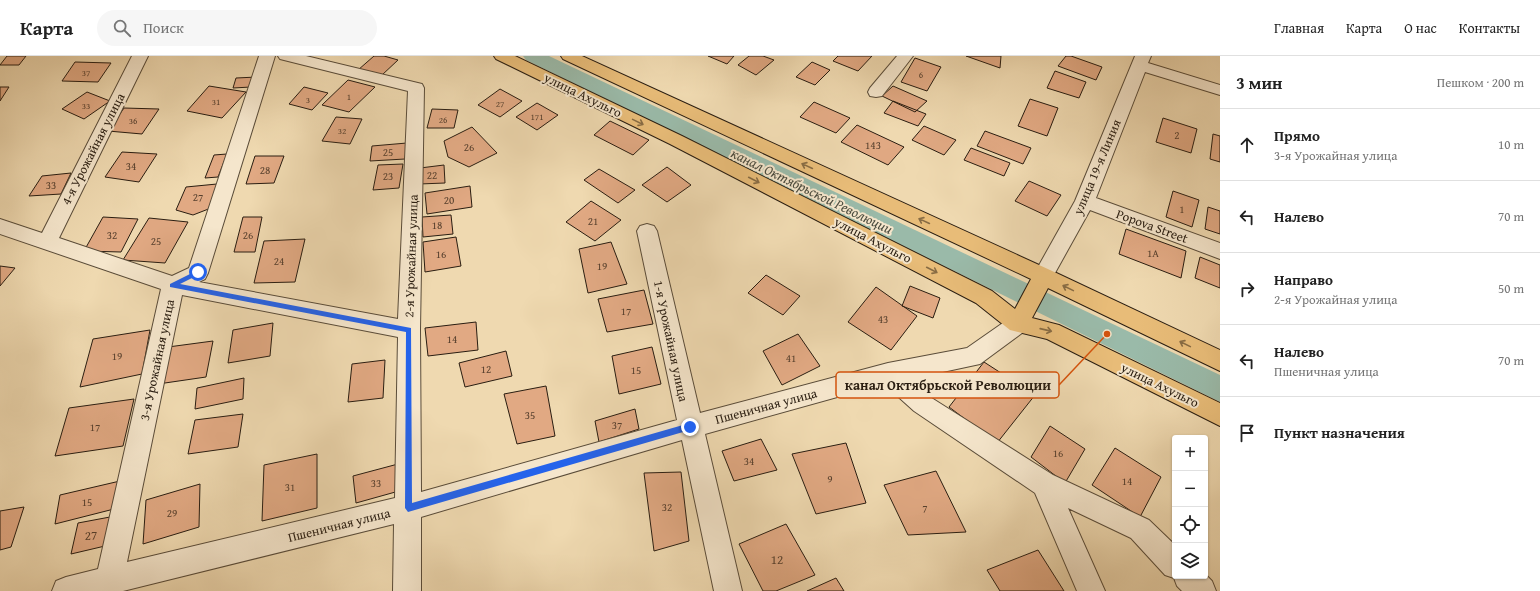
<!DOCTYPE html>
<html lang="ru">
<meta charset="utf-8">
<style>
:root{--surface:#fff;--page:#f6f6f6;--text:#222;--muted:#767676;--line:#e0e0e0}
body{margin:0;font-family:"Gentium Book Plus",serif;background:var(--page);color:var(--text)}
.controls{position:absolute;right:12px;bottom:12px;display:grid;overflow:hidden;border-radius:4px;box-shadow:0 1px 3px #0004}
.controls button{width:36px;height:36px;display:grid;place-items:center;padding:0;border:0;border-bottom:1px solid var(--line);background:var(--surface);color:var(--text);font:20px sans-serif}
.stop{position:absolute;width:12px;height:12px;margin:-9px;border:3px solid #2563eb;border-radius:50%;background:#fff}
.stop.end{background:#2563eb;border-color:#fff;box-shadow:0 1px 4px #0008}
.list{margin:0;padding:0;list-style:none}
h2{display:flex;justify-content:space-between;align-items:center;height:52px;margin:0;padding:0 16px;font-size:17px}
h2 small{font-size:13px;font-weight:400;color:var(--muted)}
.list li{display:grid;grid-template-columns:26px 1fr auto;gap:12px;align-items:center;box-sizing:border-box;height:72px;padding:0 16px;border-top:1px solid var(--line)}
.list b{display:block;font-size:15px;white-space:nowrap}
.list p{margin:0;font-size:13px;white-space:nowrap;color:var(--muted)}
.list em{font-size:13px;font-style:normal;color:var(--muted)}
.icon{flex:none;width:22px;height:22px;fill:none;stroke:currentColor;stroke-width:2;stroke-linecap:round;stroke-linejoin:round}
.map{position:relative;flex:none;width:1220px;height:535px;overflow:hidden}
header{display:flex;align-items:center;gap:24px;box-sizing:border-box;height:56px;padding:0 20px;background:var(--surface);border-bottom:1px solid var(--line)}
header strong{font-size:19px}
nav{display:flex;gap:22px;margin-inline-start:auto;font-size:14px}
.search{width:280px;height:36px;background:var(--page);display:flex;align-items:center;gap:10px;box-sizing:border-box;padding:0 14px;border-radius:22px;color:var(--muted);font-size:15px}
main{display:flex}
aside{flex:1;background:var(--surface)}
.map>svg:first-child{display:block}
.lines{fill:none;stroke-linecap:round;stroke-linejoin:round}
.canal{fill:#9abaa9;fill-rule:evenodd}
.building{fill:#e1a983;stroke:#291d11}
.minor-casing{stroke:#5a4c39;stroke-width:2}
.major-casing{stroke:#291d11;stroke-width:2}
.minor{fill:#f5e6cc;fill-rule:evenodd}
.major{fill:#e8bc78;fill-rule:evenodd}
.oneway{stroke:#886c44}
.route{fill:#2563eb}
.labels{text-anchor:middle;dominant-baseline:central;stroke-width:4;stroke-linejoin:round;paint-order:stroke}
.far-number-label{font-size:9px;fill:#57402e}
.number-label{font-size:11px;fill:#57402e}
.street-label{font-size:13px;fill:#291d11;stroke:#f5e6cc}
.near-number-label{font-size:13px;fill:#57402e}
.water-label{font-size:14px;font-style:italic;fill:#4b4c3f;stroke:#f5e6cc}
.leader{fill:none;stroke:#d5530c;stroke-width:1.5}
.callout-dot{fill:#d5530c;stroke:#f5e6cc;stroke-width:1.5}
.callout{fill:#f5e6cc;stroke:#d5530c;stroke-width:1.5}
.callout-label{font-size:14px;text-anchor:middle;font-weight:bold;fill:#291d11}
</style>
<header>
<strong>Карта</strong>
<div class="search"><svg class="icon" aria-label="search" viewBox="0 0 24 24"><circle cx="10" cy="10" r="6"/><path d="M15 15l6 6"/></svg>Поиск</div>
<nav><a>Главная</a><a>Карта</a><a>О нас</a><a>Контакты</a></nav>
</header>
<main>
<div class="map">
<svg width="1220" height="535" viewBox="0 0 1220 535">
<rect width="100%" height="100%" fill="#efd9b0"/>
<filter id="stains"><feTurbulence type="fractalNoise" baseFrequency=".005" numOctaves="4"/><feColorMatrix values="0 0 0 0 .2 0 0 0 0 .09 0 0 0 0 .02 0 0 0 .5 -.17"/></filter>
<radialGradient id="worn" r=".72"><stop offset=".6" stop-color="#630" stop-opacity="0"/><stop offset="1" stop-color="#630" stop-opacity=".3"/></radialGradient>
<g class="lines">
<path class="canal" d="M523,0H549L1220,319V346L526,4Z"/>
</g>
<path class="building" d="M7,0H26L19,9H0Z
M374,0H384L398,4L382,19L358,14Z
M708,0H734L727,8Z
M749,0H763L774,4L756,19L738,9Z
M838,0H872L858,15L833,5Z
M966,0H1001L1000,12Z
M1066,0H1071L1102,11L1096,24L1058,10Z
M915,2L941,11L927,35L901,26Z
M75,6L111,7L98,26L62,25Z
M812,6L830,14L815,29L796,21Z
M1055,15L1086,26L1079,42L1047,32Z
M257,21L251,31L233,32L236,22Z
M348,24L375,31L349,56L322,49Z
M209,30L246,36L222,62L187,55Z
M893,30L927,45L915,56L882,40Z
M0,31H9L0,45Z
M304,31L328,37L312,54L289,48Z
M500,33L522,45L500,61L478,49Z
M87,36L110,45L84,63L62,53Z
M1030,43L1058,52L1047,80L1018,70Z
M893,45L926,58L918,70L884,57Z
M814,46L850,62L836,77L800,61Z
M537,47L558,59L537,74L516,61Z
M124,52L159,53L142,78L108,75Z
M432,53L458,54L454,72H427Z
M336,61L362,63L350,88L322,85Z
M1163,62L1197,73L1191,97L1156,86Z
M610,65L649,84L633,99L594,79Z
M857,69L904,91L888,109L841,86Z
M924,70L956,84L944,99L912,84Z
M472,71L497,97L469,111L448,101L444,85Z
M985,75L1031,92L1023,108L977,90Z
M1213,78L1220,80V106L1210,103Z
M407,87L405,103L370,105L372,90Z
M971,92L1010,107L1004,120L964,104Z
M122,96L157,98L139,126L105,121Z
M227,98L218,121L205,122L214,99Z
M255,100H284L274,127L246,128Z
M403,108L399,132L373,134L378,109Z
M444,109L445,127L419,128L420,112Z
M667,111L691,129L667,146L642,129Z
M599,113L635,134L618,147L584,124Z
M71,117L61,138L29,140L42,120Z
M1029,125L1061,139L1047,160L1015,145Z
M217,128L211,152L193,159L176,154L186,131Z
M470,130L472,151L427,158L425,137Z
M1173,135L1199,144L1192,171L1166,161Z
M591,145L621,164L595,185L566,166Z
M1208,151L1220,155V178L1205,173Z
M451,159L453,178L423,181L422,161Z
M103,161L138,163L121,196L84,195Z
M243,161H262L255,196H234Z
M149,162L188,166L165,207L123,204Z
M1126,173L1186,195L1181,222L1119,198Z
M456,181L461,210L425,216L423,186Z
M305,183L295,226L254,227L264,185Z
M611,186L627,228L588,237L579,193Z
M1200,201L1220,209V232L1195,222Z
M0,210L15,212L0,230Z
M766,219L800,240L783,259L748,237Z
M910,230L940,242L933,262L902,250Z
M876,231L917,260L891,294L848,266Z
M644,234L653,268L607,276L598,243Z
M476,266L478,294L428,300L425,272Z
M273,267L270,300L228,307L233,274Z
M150,274L142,318L80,331L93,283Z
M798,278L820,310L782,329L763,295Z
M213,285L206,321L158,328L168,291Z
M652,291L661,328L619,338L612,300Z
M506,295L512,320L465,331L459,307Z
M385,304L383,342L348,346L352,308Z
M984,306L1035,339L997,387L949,351Z
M244,322L243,343L195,353L197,332Z
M546,330L555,380L517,388L504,338Z
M134,343L123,390L55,400L69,352Z
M635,353L639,373L599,386L595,365Z
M243,358L238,391L188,398L195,364Z
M1050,370L1085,393L1065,427L1031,401Z
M761,383L777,414L734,425L722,395Z
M846,387L866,447L816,458L792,398Z
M1115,392L1161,421L1140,461L1092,429Z
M317,398V452L262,465L264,409Z
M398,408L399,435L356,447L353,420Z
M936,415L966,476L908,479L884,429Z
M681,416L689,485L654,495L644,417Z
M120,425L114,453L55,468L60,439Z
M200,428L199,471L143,488L146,444Z
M24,451L11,491L0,494V455Z
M110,461L105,490L71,498L78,467Z
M786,468L815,519L776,535H763L739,488Z
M1038,494L1064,535H1000L987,514Z
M836,522L844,535H807Z"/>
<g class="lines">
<defs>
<path id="minor" d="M132,0H148L59,182L172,220L189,212L259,0H275L208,217L205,223L199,226L398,263L408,35L280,3L278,0H306L422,28L424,32L420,274L421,436L677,364L637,175L640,170L647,168L654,170L657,175L700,357L888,307L967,292L1010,262L1018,259L1026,262L1029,268L1026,274L980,308L910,323L930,341L1053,419L1149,464L1175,489V520H1205V518L1212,525L1216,535H1182L1177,530L1174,522L1165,519L1131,482L1068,452L1105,535H1077L1035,437L914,355L884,328L705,378L742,535H714L682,384L421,461V535H393L394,468L123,535H52L56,525L66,521L98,513L161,233L0,178V163L42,177ZM182,239L398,281L395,442L127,506Z
M897,0H913L882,40L876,41L870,40L868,36L870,32Z
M1135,0H1151L1148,7L1220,29V39L1145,16L1096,142L1220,187V203L1090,154L1050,226L1043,228L1036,226L1033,220L1075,145Z"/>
<path id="major" d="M494,0H515L682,80L992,235L1015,253L1031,223L563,3L561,0H582L1050,214L1220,294V315L1048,232L1032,262L1059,269L1220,347V370L1047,283L1010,274L976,247L670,88L496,3Z"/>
</defs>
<use href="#minor" class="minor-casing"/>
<use href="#major" class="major-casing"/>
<use href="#minor" class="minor"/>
<use href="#major" class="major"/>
</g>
<defs><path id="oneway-shaft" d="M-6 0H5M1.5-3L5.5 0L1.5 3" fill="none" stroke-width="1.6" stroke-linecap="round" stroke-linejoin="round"/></defs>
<g class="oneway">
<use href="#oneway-shaft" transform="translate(638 66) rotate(26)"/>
<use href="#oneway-shaft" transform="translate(807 110) rotate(-155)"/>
<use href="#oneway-shaft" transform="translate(754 124) rotate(27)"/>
<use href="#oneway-shaft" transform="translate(924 165) rotate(-155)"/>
<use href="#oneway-shaft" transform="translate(932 214) rotate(27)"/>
<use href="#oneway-shaft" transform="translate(1068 232) rotate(-154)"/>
<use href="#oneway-shaft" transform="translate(1046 274) rotate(13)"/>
<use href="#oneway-shaft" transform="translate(1185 288) rotate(-154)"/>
</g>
<path class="route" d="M198,214L201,216L200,218L180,228L411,272L412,447L690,367L694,371L690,374L408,456L405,452L406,276L170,231V228Z"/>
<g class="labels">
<g class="far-number-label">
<text x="86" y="16">37</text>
<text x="921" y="18">6</text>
<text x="349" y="40">1</text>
<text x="308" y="43">3</text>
<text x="216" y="45">31</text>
<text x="500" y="47">27</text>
<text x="86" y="49">33</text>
<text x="537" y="60">171</text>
<text x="443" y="63">26</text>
<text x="133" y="64">36</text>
<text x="342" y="74">32</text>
</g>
<g class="number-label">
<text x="1177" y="79">2</text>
<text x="873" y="89">143</text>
<text x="469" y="91">26</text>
<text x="388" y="96">25</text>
<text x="131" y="110">34</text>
<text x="265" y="114">28</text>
<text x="432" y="119">22</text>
<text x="388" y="120">23</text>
<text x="51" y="129">33</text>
<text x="198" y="141">27</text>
<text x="449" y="144">20</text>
<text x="1182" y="153">1</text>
<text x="593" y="165">21</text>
<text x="437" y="169">18</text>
<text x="112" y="179">32</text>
<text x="248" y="179">26</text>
<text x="156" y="185">25</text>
<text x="1153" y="197">1А</text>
<text x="441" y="198">16</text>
<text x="279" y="205">24</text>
<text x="602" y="210">19</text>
<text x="626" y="255">17</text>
<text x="883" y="263">43</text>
<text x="452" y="283">14</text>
<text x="117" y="300">19</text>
<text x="791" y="302">41</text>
<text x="486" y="313">12</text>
<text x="636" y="314">15</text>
<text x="530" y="359">35</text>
<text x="617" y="369">37</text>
<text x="95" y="371">17</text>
<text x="1058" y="397">16</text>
<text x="749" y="405">34</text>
<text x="830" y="423">9</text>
<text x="1127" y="425">14</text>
<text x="376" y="427">33</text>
<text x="290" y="431">31</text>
<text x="87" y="446">15</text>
<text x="667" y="451">32</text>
<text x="925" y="452">7</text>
<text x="172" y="457">29</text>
</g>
<g class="street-label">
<text transform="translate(583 39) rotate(26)">улица Ахульго</text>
<text transform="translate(93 93) rotate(-63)">4-я Урожайная улица</text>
<text transform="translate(1097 111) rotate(-67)">улица 19-я Линия</text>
<text transform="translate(1152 170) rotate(20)">Popova Street</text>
<text transform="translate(873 184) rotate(27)">улица Ахульго</text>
<text transform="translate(411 200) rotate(-88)">2-я Урожайная улица</text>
<text transform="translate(671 285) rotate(78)">1-я Урожайная улица</text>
<text transform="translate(157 304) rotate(-78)">3-я Урожайная улица</text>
<text transform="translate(1160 329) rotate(26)">улица Ахульго</text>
<text transform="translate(766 350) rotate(-15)">Пшеничная улица</text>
<text transform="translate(339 469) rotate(-14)">Пшеничная улица</text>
</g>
<g class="near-number-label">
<text x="91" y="479">27</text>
<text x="777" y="503">12</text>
</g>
<g class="water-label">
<text transform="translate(812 135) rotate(26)">канал Октябрьской Революции</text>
</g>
</g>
<path class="leader" d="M1107 278L1059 329"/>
<circle class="callout-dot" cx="1107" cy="278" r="4"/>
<rect class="callout" x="836" y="316" width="223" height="26" rx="4"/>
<g class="callout-label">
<text x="948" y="334">канал Октябрьской Революции</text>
</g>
<rect width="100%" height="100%" filter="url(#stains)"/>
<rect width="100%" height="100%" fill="url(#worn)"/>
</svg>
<div class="controls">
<button>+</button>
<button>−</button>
<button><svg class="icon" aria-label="locate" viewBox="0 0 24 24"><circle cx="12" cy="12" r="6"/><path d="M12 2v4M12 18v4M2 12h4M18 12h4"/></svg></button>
<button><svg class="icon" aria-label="layers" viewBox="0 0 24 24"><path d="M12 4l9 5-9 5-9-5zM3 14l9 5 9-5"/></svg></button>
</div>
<div class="stop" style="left:198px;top:216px"></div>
<div class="stop end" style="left:690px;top:371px"></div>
</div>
<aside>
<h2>3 мин<small>Пешком · 200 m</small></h2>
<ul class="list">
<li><svg class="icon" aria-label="ahead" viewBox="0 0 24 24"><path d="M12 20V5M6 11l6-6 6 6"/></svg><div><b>Прямо</b><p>3-я Урожайная улица</p></div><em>10 m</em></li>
<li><svg class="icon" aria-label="left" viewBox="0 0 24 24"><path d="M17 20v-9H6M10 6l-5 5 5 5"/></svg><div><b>Налево</b></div><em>70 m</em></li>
<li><svg class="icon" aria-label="right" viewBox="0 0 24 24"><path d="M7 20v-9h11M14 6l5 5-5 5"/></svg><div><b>Направо</b><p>2-я Урожайная улица</p></div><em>50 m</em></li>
<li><svg class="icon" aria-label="left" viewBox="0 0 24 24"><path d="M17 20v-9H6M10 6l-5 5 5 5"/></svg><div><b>Налево</b><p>Пшеничная улица</p></div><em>70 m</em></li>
<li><svg class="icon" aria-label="arrive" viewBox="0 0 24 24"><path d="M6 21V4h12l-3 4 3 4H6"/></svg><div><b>Пункт назначения</b></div></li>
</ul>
</aside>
</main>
